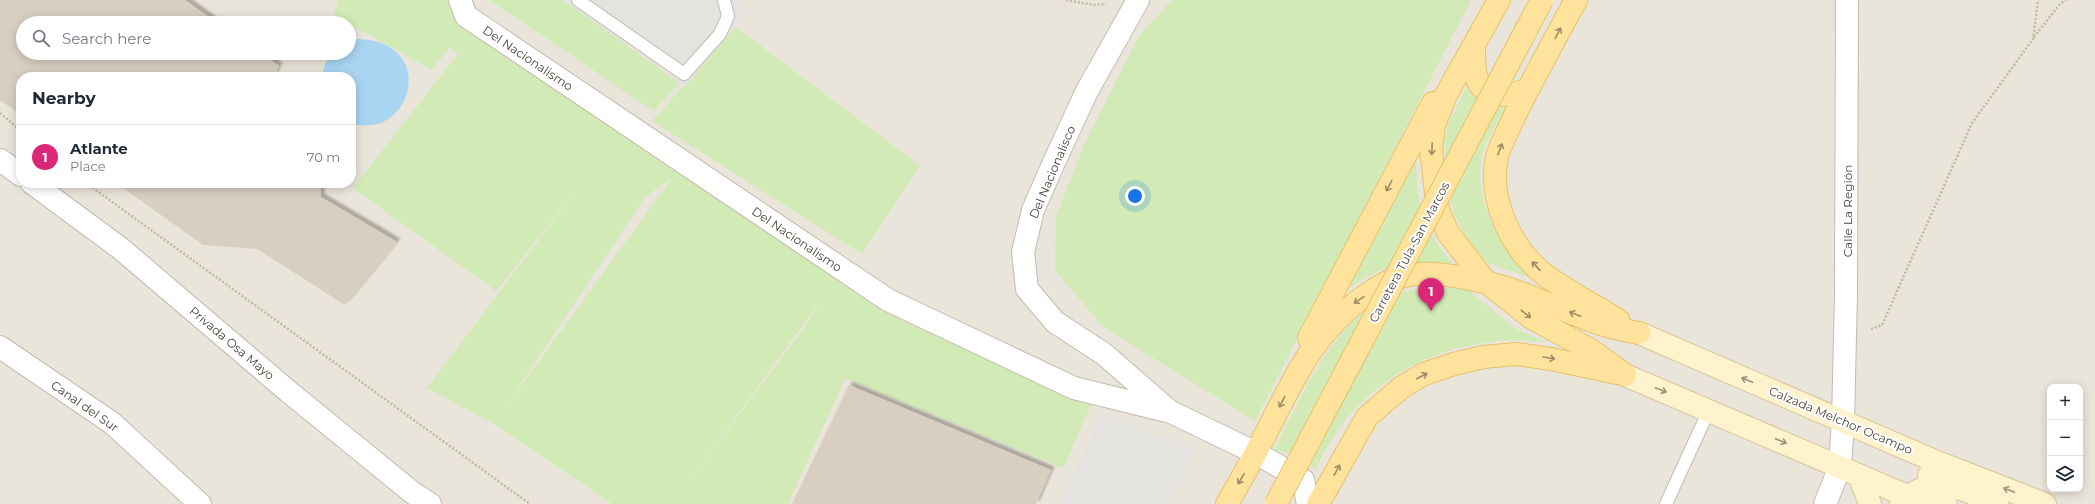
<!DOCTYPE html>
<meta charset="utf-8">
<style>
:root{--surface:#fff;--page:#f2f2f3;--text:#1f2937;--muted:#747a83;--line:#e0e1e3;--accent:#db2777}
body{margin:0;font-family:Montserrat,sans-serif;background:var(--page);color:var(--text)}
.controls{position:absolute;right:12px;bottom:12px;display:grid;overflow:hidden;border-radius:8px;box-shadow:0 2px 10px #0003}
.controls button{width:36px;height:36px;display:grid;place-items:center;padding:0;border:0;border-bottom:1px solid var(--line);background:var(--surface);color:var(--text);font:20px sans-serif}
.you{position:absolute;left:1135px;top:196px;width:14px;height:14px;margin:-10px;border:3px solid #fff;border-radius:50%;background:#1a73e8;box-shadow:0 0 0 6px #1a73e833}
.badge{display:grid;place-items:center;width:26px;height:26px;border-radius:50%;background:var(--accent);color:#fff;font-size:13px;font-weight:700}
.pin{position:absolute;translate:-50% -33px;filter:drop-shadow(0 1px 2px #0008)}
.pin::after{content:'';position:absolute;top:21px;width:14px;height:12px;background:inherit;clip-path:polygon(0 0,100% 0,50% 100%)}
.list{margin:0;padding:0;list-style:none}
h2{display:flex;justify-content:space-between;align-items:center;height:52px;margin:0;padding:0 16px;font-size:17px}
h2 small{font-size:13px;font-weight:400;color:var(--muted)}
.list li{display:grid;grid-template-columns:26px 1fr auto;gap:12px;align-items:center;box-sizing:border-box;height:64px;padding:0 16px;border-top:1px solid var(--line)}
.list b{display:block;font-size:15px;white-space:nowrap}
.list p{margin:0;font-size:13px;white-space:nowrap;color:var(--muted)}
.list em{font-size:13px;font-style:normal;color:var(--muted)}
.icon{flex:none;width:22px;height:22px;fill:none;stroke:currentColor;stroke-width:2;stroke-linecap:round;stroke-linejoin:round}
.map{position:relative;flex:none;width:2095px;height:504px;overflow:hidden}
.search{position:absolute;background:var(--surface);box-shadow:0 2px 10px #0003;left:16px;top:16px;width:340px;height:44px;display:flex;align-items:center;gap:10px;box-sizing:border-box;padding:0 14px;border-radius:22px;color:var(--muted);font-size:15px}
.panel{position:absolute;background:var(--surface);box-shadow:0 2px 10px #0003;left:16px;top:72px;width:340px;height:116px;border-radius:16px}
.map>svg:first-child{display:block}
.residential{fill:#eae5da;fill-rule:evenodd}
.green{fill:#d2eab5;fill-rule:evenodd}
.parking{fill:#e5e3e0}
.water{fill:#a9d4f2}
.building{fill:#d8cfc1;filter:url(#shadow)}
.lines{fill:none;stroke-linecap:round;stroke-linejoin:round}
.service-casing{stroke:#c2bbae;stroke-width:14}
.minor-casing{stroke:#c2bbae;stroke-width:24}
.secondary-casing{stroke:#d6c79b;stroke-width:24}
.primary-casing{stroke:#e6c16a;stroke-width:24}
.path{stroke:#c4b79f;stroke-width:2.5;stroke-dasharray:2 2;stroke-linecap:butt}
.service{stroke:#fff;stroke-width:12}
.minor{stroke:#fff;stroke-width:22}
.secondary{stroke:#fff3cd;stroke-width:22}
.primary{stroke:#ffe39c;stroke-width:22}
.primary-bridge-casing{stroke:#e6c16a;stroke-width:24;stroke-linecap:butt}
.primary-bridge{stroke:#ffe39c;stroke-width:22}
.oneway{stroke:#9c8c66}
.oneway2{stroke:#9c937c}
.labels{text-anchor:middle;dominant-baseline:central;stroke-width:4;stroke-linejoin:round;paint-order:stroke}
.street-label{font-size:12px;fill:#4b4439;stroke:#fff}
</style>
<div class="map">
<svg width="2095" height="504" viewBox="0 0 2095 504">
<defs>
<filter id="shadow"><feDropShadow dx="3.5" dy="-3.5" stdDeviation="1" flood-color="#0004"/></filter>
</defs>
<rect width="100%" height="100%" fill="#f6f3ec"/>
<path class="residential" d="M0,0H2095V504H0ZM23,23H349V53H23ZM21,77H351V183H21ZM2050,387H2080V489H2050Z"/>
<path class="green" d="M338,0H466L503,44L885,302L1097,392L1063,468L845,378L788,504H612L494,424L427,388L585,179L496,291L353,188L458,54L449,48L432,70L334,15ZM672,178L503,411L502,412L645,197ZM824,296L804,328L677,497Z
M489,0H564L680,82L654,111Z
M1176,0H1471L1255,421L1103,327L1055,270L1056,216L1085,143L1139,36L1171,1Z
M736,27L920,166L862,254L652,121Z
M1466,87C1477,103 1486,107 1506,108C1497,124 1483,144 1481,163C1475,208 1503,246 1531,278L1486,262L1467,239L1455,215L1447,188L1445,156L1447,127Z
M1417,150C1414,197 1422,227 1452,263C1398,260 1384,264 1339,295Z
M1435,288L1467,289L1514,328L1547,342C1528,341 1508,339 1489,342C1427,351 1378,377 1339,428C1330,440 1323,456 1315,470C1303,457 1292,452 1274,450C1306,390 1336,307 1411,290C1418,288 1427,289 1435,288Z"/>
<path class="parking" d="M563,0H736L748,9L736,27L685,87Z
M1102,413L1194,450L1169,504H1060Z"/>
<path class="water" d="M359,39C440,42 411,143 351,123V77H321L326,62L332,53H349V41Z"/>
<path class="building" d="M0,0H185L217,23H23V53H260L279,66L274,77H21V115L0,100Z
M116,183H321V197L397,242L345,305L257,249L203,245Z
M849,385L1051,470L1036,504H792Z"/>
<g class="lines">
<defs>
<path id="service" d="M578,0L684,74L720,34L728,16L724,0
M1666,504L1709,410"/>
<path id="minor" d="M460,0L466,16L888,300L1074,388L1171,412L1256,453L1303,480L1308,504
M1138,0L1087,91L1055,160L1033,210L1023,252L1027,289L1055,322L1104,354L1167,409
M0,160L21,175
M32,183L120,248L289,392L413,493L430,504
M0,347L112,423L200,504
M1825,504L1840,467L1843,421L1846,294L1847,0"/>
<path id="secondary" d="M1639,333L1937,462L2045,504
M1625,375L1926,504
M1859,475L1870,504
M1929,475L1938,484L1946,504
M1901,503C1935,471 1961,489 1997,504"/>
<path id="primary" d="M1499,0L1446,95L1434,125L1431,150L1438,209L1448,233L1486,282L1532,318L1589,349L1625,375
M1576,0C1556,37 1535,75 1516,113C1510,127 1501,142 1497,157C1488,200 1511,249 1545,275C1568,292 1594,305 1618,320
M1474,46C1474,54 1474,63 1475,71C1479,100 1507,97 1527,90
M1309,338L1433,103
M1227,504C1240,481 1253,459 1265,435C1293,381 1313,332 1366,295C1376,288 1389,280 1401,277C1427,270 1458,276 1484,282C1524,291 1560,310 1598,323C1611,328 1625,330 1639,333
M1318,504L1367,417L1402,387L1424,374L1454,364L1483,357L1516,354L1551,359L1617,373"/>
</defs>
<use href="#service" class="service-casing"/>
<use href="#minor" class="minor-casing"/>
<use href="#secondary" class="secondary-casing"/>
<use href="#primary" class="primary-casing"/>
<path class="path" d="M1066,0L1094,5L1106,4
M2034,37L2060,4L2066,0
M0,113L21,131
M86,183L530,504
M1871,329L1882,325L1972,123L2033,39L2038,0"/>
<use href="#service" class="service"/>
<use href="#minor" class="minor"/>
<use href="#secondary" class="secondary"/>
<use href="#primary" class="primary"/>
<defs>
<path id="primary-bridge" d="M1276,504L1542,0"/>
</defs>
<use href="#primary-bridge" class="primary-bridge-casing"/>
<use href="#primary-bridge" class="primary-bridge"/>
</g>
<defs><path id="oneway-shaft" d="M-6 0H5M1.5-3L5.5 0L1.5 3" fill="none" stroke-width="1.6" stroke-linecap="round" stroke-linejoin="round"/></defs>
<g class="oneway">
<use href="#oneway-shaft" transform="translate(1558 33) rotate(-62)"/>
<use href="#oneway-shaft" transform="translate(1432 149) rotate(92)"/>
<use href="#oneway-shaft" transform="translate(1500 149) rotate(-70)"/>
<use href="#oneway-shaft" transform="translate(1389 186) rotate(118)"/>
<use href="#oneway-shaft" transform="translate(1536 266) rotate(-133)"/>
<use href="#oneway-shaft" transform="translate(1359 300) rotate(146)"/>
<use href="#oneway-shaft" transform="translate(1526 314) rotate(38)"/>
<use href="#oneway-shaft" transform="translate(1575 314) rotate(-158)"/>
<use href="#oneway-shaft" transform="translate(1549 358) rotate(9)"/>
<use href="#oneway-shaft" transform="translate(1422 376) rotate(-27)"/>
<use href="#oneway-shaft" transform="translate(1282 402) rotate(117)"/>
<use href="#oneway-shaft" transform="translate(1337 470) rotate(-61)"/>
<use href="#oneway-shaft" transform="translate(1241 479) rotate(120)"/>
</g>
<g class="oneway2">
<use href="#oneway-shaft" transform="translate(1747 380) rotate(-157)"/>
<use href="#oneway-shaft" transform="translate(1661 390) rotate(23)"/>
<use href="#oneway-shaft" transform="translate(1781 441) rotate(23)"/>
<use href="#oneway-shaft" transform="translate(2009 490) rotate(-159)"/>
</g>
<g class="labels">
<g class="street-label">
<text transform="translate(528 58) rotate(34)">Del Nacionalismo</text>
<text transform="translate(1052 172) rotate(-67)">Del Nacionalisco</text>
<text transform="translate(1847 211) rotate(-90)">Calle La Región</text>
<text transform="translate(797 239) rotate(34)">Del Nacionalismo</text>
<text transform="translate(1409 252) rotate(-62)">Carretera Tula-San Marcos</text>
<text transform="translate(232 343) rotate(40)">Privada Osa Mayo</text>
<text transform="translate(85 406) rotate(35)">Canal del Sur</text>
<text transform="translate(1841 420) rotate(23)">Calzada Melchor Ocampo</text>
</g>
</g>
</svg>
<div class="controls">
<button>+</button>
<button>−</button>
<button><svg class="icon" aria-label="layers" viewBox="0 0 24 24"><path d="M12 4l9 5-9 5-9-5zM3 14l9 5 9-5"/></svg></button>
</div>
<div class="you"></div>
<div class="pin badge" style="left:1431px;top:311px">1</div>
<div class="search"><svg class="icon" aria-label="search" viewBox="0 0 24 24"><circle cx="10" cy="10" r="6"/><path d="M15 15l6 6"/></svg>Search here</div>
<section class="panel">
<h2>Nearby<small></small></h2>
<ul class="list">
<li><span class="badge">1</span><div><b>Atlante</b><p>Place</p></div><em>70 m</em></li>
</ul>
</section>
</div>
